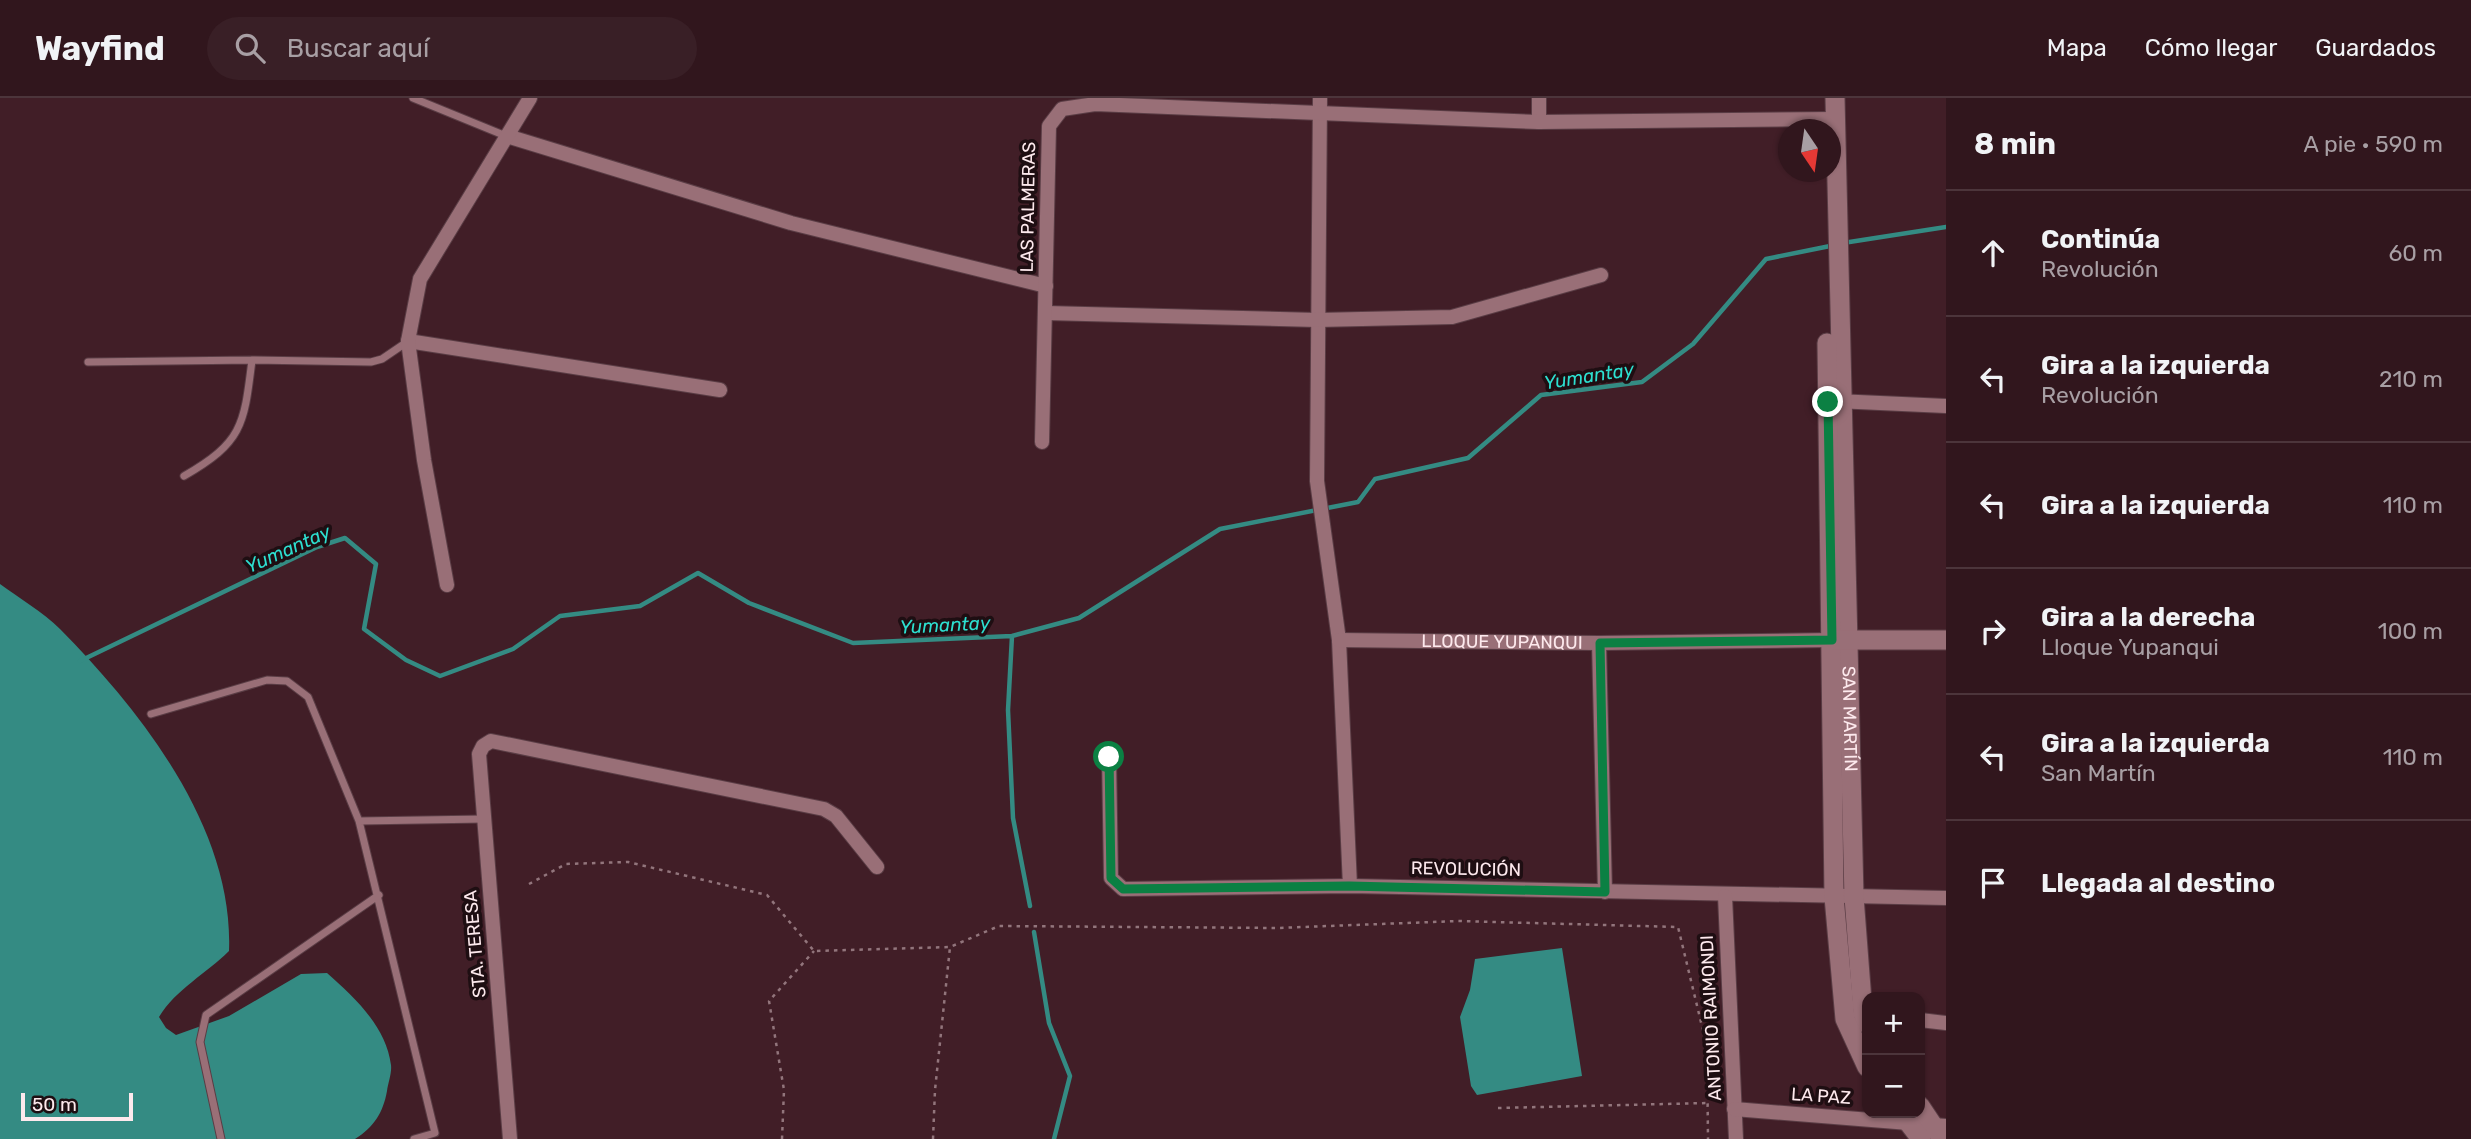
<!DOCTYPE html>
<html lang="es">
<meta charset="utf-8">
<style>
:root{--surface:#31161d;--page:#391f26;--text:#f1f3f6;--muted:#a89fa4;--line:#4c353b}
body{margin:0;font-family:Rubik,sans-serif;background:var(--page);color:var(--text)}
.controls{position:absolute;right:21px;bottom:21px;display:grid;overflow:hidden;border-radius:14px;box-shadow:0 2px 5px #0004}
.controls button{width:63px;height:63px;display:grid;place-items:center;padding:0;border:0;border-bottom:2px solid var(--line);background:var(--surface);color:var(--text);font:35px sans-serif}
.compass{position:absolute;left:1778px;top:21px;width:63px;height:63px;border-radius:50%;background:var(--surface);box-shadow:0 2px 5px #0004;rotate:167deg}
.scale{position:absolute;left:21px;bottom:18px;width:112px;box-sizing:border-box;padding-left:7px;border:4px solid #fde9ed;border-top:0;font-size:19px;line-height:24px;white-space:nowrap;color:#fde9ed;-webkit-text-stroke:5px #1e0e12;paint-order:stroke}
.stop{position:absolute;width:21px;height:21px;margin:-16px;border:5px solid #0b8043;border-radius:50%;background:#fff}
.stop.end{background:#0b8043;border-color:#fff;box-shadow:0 2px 7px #0008}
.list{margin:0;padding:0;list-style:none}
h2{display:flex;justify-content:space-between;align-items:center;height:91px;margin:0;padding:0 28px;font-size:30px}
h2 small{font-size:23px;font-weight:400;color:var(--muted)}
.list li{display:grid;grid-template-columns:46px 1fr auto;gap:21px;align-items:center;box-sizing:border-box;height:126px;padding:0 28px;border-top:2px solid var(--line)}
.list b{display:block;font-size:26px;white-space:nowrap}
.list p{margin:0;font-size:23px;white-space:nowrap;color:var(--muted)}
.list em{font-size:23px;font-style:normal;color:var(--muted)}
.icon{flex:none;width:38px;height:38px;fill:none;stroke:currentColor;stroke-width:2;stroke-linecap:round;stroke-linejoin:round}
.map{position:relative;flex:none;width:1946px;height:1041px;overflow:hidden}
header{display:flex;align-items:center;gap:42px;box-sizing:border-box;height:98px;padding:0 35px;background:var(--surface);border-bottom:2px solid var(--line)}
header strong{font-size:33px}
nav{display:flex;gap:38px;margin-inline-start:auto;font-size:24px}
.search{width:490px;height:63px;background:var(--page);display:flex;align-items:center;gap:18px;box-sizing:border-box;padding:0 24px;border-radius:38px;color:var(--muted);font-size:26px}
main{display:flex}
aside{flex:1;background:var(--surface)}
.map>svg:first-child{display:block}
.water{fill:#348b83}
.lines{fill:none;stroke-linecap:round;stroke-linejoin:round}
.stream{stroke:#348b83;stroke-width:4.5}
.lane-casing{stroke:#5a3d45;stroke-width:9}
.street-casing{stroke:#5a3d45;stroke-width:16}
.secondary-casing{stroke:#5a3d45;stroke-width:21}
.path{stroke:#92757c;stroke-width:2.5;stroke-dasharray:3.5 5;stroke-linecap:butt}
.lane{stroke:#996f77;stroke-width:7}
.street{stroke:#996f77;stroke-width:14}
.secondary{stroke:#996f77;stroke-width:19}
.route{stroke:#0b8043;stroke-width:9}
.labels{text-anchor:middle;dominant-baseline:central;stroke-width:7;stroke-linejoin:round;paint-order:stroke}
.street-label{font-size:18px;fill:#fde9ed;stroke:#1e0e12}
.water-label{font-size:19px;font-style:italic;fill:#2ddfd0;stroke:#1e0e12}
</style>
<header>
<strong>Wayfind</strong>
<div class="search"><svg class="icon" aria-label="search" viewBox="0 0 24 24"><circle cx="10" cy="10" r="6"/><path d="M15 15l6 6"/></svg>Buscar aquí</div>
<nav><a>Mapa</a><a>Cómo llegar</a><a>Guardados</a></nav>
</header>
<main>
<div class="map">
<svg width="1946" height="1041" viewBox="0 0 1946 1041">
<rect width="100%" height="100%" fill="#411e27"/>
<path class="water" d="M0,486C19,500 43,514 60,531C142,614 234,731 229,853C206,876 176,891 159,919L166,930L176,937L229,918L301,876L327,875C354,899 386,928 391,967C392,975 388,985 387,993C383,1015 374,1029 355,1041H0Z
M1562,850L1582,978L1477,997L1471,988L1460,919L1470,892L1475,861Z"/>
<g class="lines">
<path class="stream" d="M1843,145L1946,129
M1012,538L1008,612L1013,720L1030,808
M80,563L317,449L345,440L376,466L364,531L406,562L440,578L513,551L560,518L640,508L698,475L749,505L853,545L1012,538L1079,520L1220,431L1358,404L1375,381L1468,360L1541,297L1642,284L1693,246L1766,161L1835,147
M1034,834L1049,925L1070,978L1054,1041"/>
<defs>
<path id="lane" d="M413,0L506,38
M88,264L252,262L371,264L382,261L407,244
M184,378C243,344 244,327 252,262
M151,616L267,582L287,583L308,599L359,723L484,721
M359,723L435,1035L414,1041
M221,1041L200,944L206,917L379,797"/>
<g id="street">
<path d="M1320,0L1317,383L1339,542L1350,788"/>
<path d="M1539,0V24"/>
<path d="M507,38L791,125L1046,188"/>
<path d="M1046,215L1317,222L1452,219L1601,177"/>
<path d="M408,243L720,292"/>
<path d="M1836,303L1946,308"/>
<path d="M1042,344L1049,28L1062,11L1095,6L1539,24L1835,21"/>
<path d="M447,487L424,362L408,243L420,181L530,0"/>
<path id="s1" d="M1339,542L1599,545L1832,542"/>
<path d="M1599,545L1605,794"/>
<path d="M1109,659L1111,780L1123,791L1350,788L1946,800"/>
<path d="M1725,798L1736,1041"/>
<path d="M1920,922L1946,925"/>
<path d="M1734,1011L1946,1028"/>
<path d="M510,1041L479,656L483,648L491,643L824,711L836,718L877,769"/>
</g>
<g id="secondary">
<path id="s2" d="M1835,0L1854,799L1863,916L1867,926"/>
<path d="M1827,245L1834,799L1845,921L1867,969"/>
<path d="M1835,542H1946"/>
<path d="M1920,1008L1942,1041"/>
<path d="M1901,1015L1921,1041"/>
</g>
</defs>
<use href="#lane" class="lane-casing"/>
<use href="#street" class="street-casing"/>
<use href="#secondary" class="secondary-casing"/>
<path class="path" d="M529,786L566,766L628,764L767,797L814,853L950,849L999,828L1277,830L1458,823L1678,829L1707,949L1708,1041
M1498,1010L1708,1005
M782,1041L784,992L769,903L814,853
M933,1041L935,992L950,849"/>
<use href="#lane" class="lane"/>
<use href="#street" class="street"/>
<use href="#secondary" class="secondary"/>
</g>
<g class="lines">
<path class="route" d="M1109,659L1111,780L1123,791L1349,788L1605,794L1600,545L1832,542L1828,304"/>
</g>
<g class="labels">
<g class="street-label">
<text transform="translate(1028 109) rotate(-89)">LAS PALMERAS</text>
<text stroke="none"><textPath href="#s1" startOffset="163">LLOQUE YUPANQUI</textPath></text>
<text stroke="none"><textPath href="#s2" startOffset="621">SAN MARTÍN</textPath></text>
<text transform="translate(1466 771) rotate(1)">REVOLUCIÓN</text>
<text transform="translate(475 846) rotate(-95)">STA. TERESA</text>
<text transform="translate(1711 920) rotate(-93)">ANTONIO RAIMONDI</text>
<text transform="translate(1821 998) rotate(4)">LA PAZ</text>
</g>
<g class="water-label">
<text transform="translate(1589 278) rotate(-9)">Yumantay</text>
<text transform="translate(288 451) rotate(-24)">Yumantay</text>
<text transform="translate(945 527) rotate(-3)">Yumantay</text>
</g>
</g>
</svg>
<div class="controls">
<button>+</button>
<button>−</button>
</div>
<svg class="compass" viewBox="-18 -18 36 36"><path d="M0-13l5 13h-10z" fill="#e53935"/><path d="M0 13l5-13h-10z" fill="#a89fa4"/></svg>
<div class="scale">50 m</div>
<div class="stop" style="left:1109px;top:659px"></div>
<div class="stop end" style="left:1828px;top:304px"></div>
</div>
<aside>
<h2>8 min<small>A pie · 590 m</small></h2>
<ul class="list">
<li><svg class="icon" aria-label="ahead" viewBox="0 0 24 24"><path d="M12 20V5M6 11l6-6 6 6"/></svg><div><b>Continúa</b><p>Revolución</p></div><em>60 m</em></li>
<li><svg class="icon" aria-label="left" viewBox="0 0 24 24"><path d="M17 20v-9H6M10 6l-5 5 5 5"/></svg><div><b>Gira a la izquierda</b><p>Revolución</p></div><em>210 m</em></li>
<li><svg class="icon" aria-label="left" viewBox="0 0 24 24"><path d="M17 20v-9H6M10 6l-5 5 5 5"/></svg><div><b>Gira a la izquierda</b></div><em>110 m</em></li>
<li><svg class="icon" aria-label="right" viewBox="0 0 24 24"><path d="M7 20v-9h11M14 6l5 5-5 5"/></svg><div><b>Gira a la derecha</b><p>Lloque Yupanqui</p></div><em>100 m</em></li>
<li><svg class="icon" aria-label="left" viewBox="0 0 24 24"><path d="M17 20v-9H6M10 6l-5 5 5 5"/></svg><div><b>Gira a la izquierda</b><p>San Martín</p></div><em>110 m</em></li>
<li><svg class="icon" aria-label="arrive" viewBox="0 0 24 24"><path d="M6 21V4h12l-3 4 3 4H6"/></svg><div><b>Llegada al destino</b></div></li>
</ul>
</aside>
</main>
